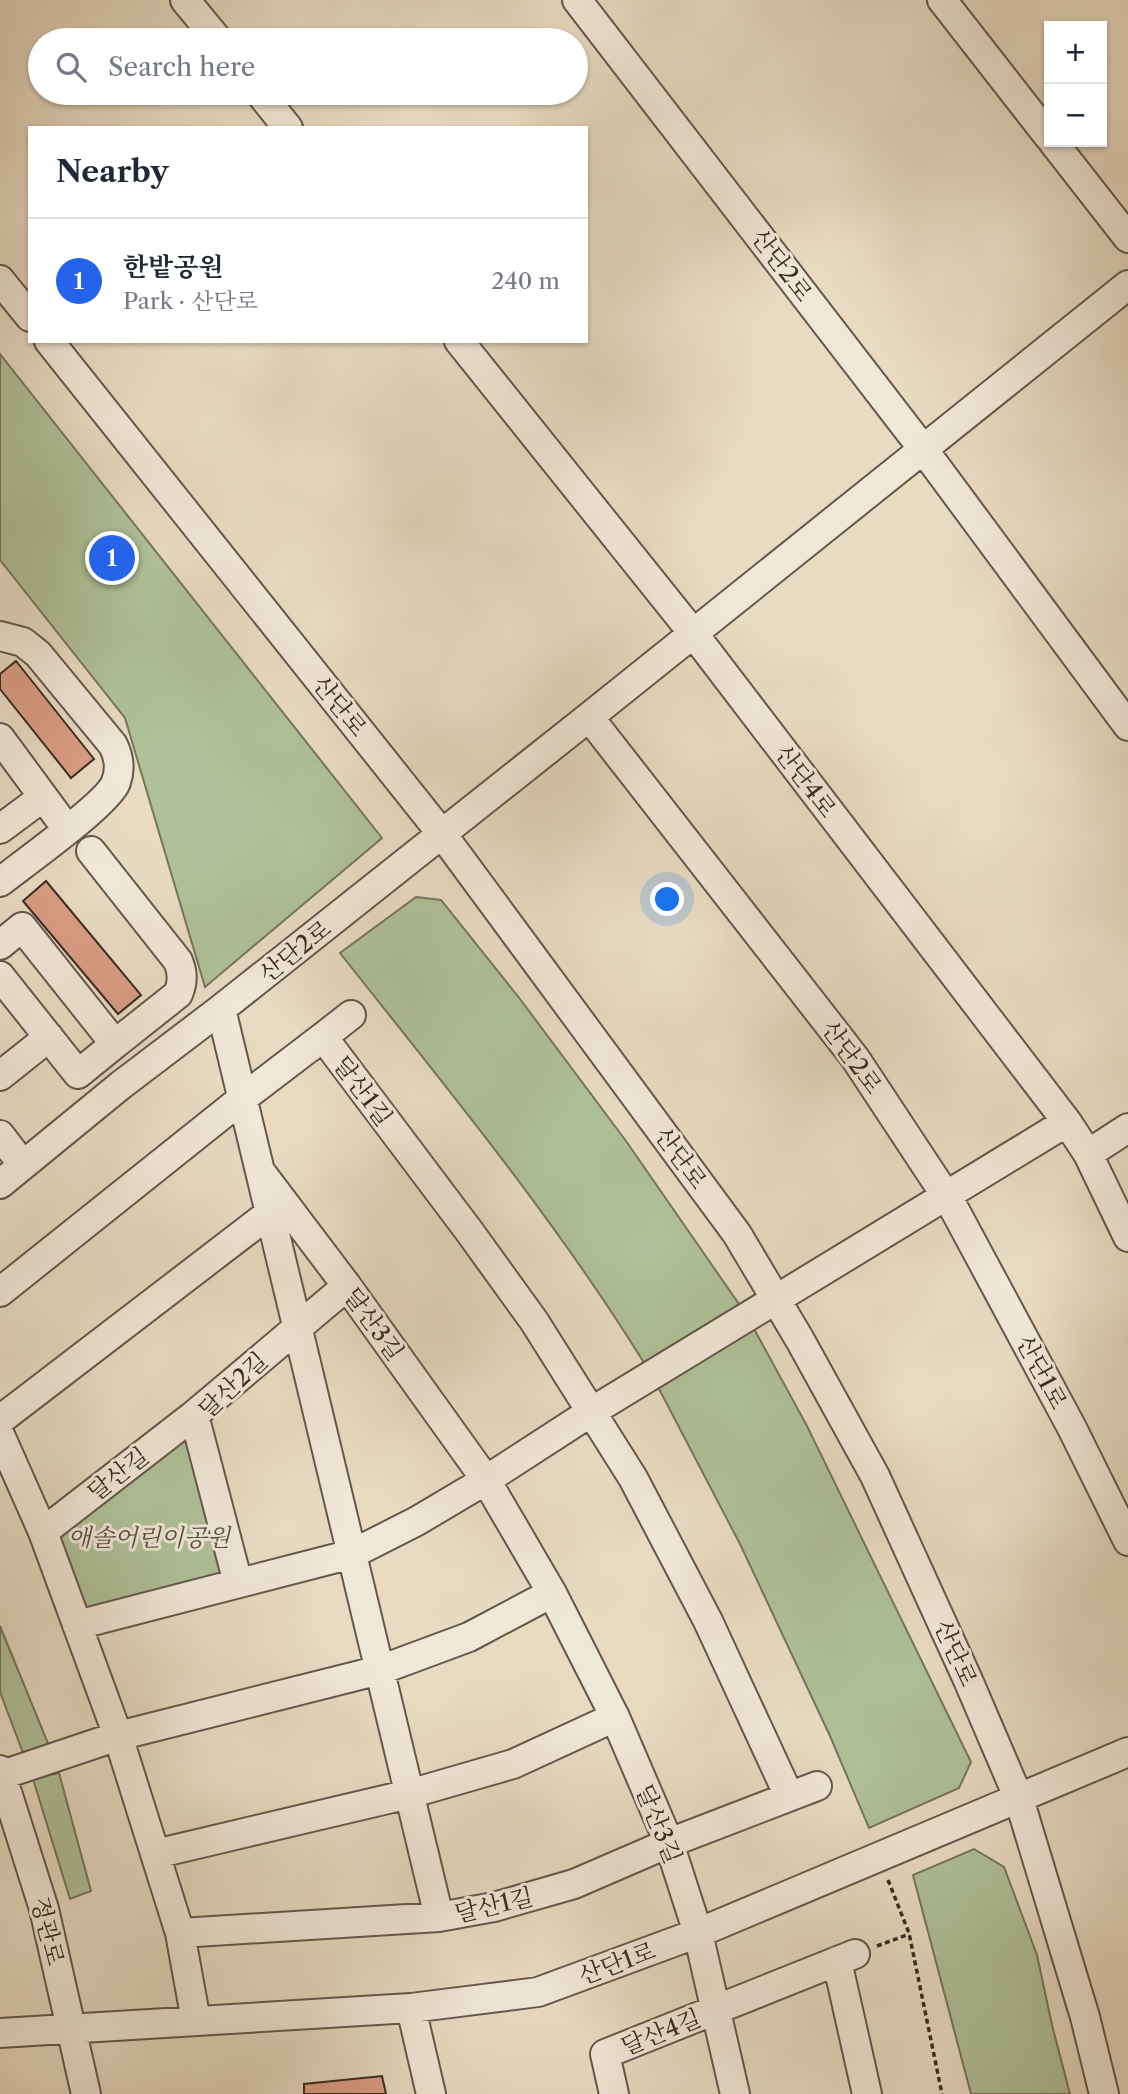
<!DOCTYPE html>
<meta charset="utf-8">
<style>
:root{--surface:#fff;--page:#f2f2f3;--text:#1f2937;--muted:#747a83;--line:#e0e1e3;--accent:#2563eb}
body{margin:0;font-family:"Libre Caslon Text","Noto Serif KR",serif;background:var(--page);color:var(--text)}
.controls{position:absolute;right:21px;top:21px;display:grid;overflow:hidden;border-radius:0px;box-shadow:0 2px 5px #0004}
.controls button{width:63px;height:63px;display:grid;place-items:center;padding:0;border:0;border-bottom:2px solid var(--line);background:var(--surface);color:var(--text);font:35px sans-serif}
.you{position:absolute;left:668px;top:900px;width:24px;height:24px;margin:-18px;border:5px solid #fff;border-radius:50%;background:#1a73e8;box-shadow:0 0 0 10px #1a73e833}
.badge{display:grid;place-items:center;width:46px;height:46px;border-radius:50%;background:var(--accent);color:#fff;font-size:23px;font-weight:700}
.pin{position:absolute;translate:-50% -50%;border:4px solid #fff;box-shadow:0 2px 7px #0006}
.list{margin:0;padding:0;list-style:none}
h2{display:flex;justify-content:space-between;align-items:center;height:91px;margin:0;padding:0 28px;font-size:30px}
h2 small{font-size:23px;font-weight:400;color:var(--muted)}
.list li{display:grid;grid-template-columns:46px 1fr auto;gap:21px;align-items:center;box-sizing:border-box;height:126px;padding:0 28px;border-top:2px solid var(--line)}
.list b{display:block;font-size:26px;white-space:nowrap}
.list p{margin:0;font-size:23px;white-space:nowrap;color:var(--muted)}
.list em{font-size:23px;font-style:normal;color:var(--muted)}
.icon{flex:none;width:38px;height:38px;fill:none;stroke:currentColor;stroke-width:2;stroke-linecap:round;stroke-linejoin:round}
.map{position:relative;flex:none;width:1128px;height:2094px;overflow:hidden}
.search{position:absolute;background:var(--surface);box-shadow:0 2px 5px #0004;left:28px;top:28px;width:560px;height:77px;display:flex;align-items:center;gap:18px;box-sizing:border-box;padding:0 24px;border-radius:38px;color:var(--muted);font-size:26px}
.panel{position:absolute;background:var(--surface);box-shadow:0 2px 5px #0004;left:28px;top:126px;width:560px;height:217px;border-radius:0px}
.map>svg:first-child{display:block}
.green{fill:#afc198;stroke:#74765e;stroke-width:2}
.building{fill:#d99d84;stroke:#392c23;stroke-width:2}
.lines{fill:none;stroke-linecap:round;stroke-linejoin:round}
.minor-casing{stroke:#65584b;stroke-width:32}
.path{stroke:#392c23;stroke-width:3.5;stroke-dasharray:5 3.5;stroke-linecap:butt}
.minor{stroke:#f0e8d7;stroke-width:28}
.labels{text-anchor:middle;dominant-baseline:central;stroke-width:6;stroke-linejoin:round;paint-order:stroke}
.street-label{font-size:24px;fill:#392c23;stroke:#f0e8d7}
.park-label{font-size:24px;font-style:italic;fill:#565140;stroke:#f0e8d7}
</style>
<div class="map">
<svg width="1128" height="2094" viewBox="0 0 1128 2094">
<rect width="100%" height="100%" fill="#e8dbc2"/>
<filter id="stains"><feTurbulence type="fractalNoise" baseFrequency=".00286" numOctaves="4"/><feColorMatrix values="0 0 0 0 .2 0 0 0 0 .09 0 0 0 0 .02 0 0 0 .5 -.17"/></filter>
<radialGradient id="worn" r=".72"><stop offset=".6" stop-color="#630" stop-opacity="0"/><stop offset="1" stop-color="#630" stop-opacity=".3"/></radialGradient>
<path class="green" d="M0,354L382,838L205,987L125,718L0,560Z
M416,897L441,900L520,999L626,1141L741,1307L646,1366C556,1220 446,1087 340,953Z
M753,1327L807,1426L971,1762L959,1788L869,1828L830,1736L740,1544L657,1385Z
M174,1437L192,1444L225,1583L90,1615L70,1586L50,1535Z
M0,1626L54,1758L28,1766L0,1692Z
M59,1773L91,1891L70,1899L33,1779Z
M974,1849L1004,1867L1037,1955L1052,2025L1070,2094H971L913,1875Z"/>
<path class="building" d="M16,661L94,759L71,778L0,689V674Z
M46,881L141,995L118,1014L23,901Z
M382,2076L386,2094H304V2084Z"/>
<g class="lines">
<defs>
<path id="minor" d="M185,0L218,40
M577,0L923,449L1128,726
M942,0L1049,137
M260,93L288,128
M1053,142L1128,238
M0,280L30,317
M49,341L442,834L737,1234L800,1340L875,1476L968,1680L1019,1799L1085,2017L1104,2094
M459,341L693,633L1067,1122L1088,1154L1128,1237
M0,636L23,642L38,654L113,745C119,757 121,768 116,782C109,803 23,864 0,882
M589,717L855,1058L952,1205L1072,1428L1128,1541
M0,738L67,829
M0,829L43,797
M91,851L178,961C183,973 183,982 178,994L115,1044
M0,945L22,927L115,1044L78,1074L0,976
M221,1009L439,1917
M309,1048L351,1015
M0,1076L49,1037
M0,1135L23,1165
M1088,1154L1128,1128
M260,1171L347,1286L486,1480L552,1593L615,1717L669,1843L698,1933L735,2094
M0,1184L121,1085L221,1009L589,717L1128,285
M0,1292L243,1098L323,1037L469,1231L534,1321L633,1478L708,1621L789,1796
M194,1415L238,1583
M0,1420L270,1213
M0,1435L43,1532L118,1736L180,1933L196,2021
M43,1532L194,1415L347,1286
M77,1625L352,1554L417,1521L486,1480L591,1412L1067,1122
M0,1770L44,1909L86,2094
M2,1775L118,1736L380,1670L469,1637L552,1593
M155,1854L409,1794L513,1764L615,1717
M180,1933L439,1917L494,1907L574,1884L669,1843L817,1786
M837,1961L867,2094
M411,2008L431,2094
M0,2033L411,2008L538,1992L698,1933L1128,1752
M614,2094L605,2054L855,1954"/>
</defs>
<use href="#minor" class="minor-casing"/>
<path class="path" d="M888,1880L909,1933L942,2094
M877,1946L909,1934"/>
<use href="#minor" class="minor"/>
</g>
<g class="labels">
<g class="street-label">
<text transform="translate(782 265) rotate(53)">산단2로</text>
<text transform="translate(340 706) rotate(51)">산단로</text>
<text transform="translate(806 781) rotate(53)">산단4로</text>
<text transform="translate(295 951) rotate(-38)">산단2로</text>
<text transform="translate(852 1057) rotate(54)">산단2로</text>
<text transform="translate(363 1091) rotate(53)">달산1길</text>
<text transform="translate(681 1158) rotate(54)">산단로</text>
<text transform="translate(374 1324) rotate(54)">달산3길</text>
<text transform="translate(1042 1372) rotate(62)">산단1로</text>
<text transform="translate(233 1385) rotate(-43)">달산2길</text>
<text transform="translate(118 1474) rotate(-38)">달산길</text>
<text transform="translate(956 1653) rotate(66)">산단로</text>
<text transform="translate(659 1824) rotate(68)">달산3길</text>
<text transform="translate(494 1905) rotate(-13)">달산1길</text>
<text transform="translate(48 1931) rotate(76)">정관로</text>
<text transform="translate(617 1963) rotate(-20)">산단1로</text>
<text transform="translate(661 2032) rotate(-22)">달산4길</text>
</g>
<g class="park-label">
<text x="149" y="1537">애솔어린이공원</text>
</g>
</g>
<rect width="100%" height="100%" filter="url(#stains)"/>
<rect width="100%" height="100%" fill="url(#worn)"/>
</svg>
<div class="controls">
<button>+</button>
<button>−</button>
</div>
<div class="you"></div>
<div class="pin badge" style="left:112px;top:558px">1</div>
<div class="search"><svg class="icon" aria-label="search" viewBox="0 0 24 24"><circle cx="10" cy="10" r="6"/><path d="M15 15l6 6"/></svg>Search here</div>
<section class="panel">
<h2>Nearby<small></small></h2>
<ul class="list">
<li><span class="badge">1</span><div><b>한밭공원</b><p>Park · 산단로</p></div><em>240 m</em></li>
</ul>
</section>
</div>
